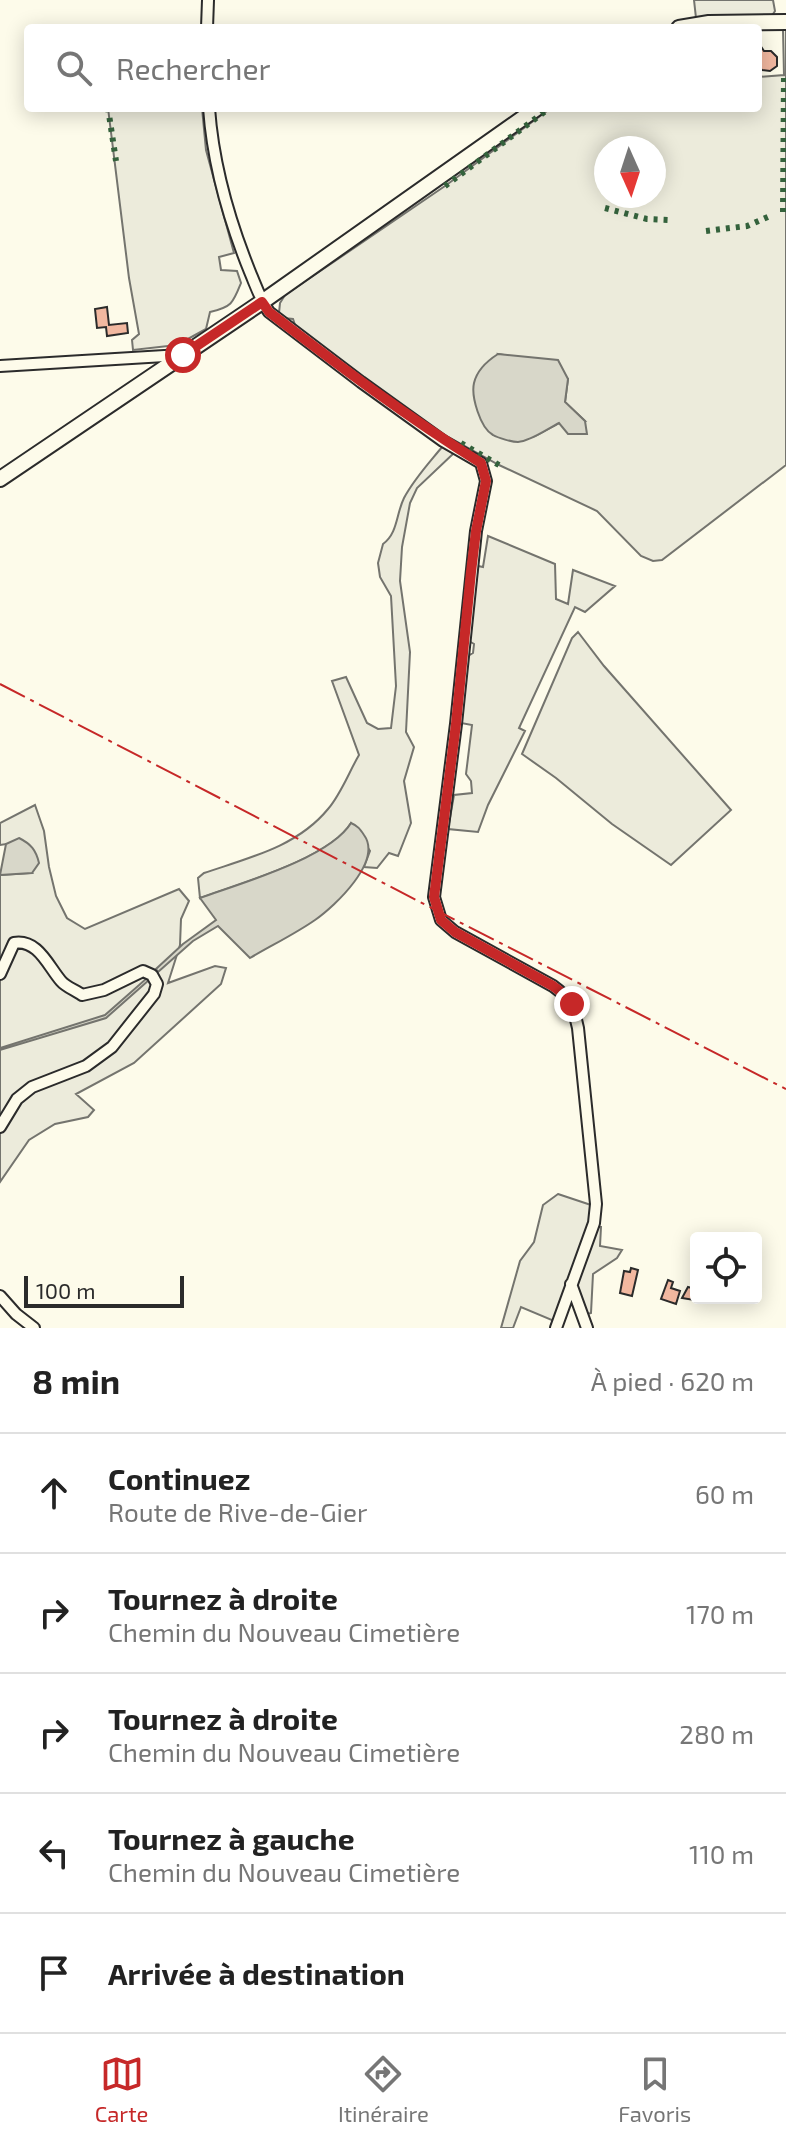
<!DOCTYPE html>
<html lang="fr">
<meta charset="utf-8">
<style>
:root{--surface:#fff;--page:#f6f6f6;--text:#222;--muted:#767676;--line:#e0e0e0;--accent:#c62828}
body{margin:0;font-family:"Exo 2",sans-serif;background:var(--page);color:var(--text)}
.controls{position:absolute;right:24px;bottom:24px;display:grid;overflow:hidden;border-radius:8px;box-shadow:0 4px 20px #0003}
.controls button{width:72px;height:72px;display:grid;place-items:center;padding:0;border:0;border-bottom:2px solid var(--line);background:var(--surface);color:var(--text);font:40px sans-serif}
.compass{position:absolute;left:594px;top:136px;width:72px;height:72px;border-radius:50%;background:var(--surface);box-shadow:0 4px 20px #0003;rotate:177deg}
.scale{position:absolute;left:24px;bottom:20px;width:160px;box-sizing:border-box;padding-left:8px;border:4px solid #2b2b2b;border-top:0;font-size:22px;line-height:28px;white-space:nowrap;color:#2b2b2b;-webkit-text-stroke:6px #fdfbea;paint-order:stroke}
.stop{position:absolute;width:24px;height:24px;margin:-18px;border:6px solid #c62828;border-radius:50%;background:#fff}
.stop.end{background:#c62828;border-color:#fff;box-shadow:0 2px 8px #0008}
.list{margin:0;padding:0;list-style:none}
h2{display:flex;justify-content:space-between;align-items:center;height:104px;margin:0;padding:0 32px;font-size:34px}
h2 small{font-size:26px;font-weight:400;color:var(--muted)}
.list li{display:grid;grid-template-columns:52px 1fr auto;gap:24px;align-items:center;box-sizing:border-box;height:120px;padding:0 32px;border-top:2px solid var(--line)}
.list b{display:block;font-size:30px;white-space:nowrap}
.list p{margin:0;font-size:26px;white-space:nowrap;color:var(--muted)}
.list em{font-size:26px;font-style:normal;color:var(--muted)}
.icon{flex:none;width:44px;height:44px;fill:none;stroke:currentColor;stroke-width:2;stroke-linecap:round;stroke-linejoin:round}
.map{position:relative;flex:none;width:786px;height:1328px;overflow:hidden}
.search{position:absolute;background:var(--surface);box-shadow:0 4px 20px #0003;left:24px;right:24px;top:24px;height:88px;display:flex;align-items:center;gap:20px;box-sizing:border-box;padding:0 28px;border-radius:8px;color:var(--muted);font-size:30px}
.sheet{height:704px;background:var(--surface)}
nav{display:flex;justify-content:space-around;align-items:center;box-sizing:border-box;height:112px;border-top:2px solid var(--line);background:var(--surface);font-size:22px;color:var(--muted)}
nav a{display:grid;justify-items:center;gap:4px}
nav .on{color:var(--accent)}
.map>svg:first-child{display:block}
.green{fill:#ecebdb;stroke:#74746e;stroke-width:2;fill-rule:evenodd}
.water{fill:#d8d7c9;stroke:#74746e;stroke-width:2}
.building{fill:#f2b8a0;stroke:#2b2b2b;stroke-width:2}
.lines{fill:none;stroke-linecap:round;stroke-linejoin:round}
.minor-casing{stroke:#2b2b2b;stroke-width:14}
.secondary-casing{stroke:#2b2b2b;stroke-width:18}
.minor{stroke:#fdfbea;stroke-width:10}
.secondary{stroke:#fdfbea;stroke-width:14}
.hedge{stroke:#34623c;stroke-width:6;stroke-dasharray:4 6;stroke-linecap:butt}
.power{stroke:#c62828;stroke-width:2;stroke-dasharray:28 6 4 6;stroke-linecap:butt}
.route{stroke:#c62828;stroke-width:10}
</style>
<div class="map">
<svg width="786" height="1328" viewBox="0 0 786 1328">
<rect width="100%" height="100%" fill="#fdfbea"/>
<path class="green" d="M694,0H773L775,11L771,17L696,18Z
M783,30H786V465L662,560L653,561L641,556L597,511L499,465L436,430L296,328L293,319L283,318L279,313L280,303L285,295L445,186L551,108H758V77L784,75ZM606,148H654V196H606ZM498,354L515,357L568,379L565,402L585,421L559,423L535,436Z
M108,108H202L206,150L234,253L219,257L221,270L237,271L241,283C233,303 232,307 210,312L206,329L177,345L133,350L132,340L139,334L129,278Z
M442,447L454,453L417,488L410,503L402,547L400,581L410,652L406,732L414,747L404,781L411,823L398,856L389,853L377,868L364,867L370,851L351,823C329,859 240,883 200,898L198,878L204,873C248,858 297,847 328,809C341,794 349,772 359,755L332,681L346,677L367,723L378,729L391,728L396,686L391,596L380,577L378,563L383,544C398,533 396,514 404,498C414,479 429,463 442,447Z
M488,536L555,564L556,599L568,604L573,570L615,586L585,612L575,607L519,728L525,731L488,805L478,832L448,829L454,795L472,793L471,781L466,774L472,725L461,723L468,656L473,653L474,644L469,641L478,566L483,567Z
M578,632L604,666L731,810L671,865L612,824L556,778L522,754L572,638Z
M35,805L44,831L49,867L56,896L67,918L85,929L179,889L189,901L181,919L180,945L168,983L215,966L226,968L221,984L134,1063L76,1094L94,1110L88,1117L55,1124L29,1140L0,1182V875L32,873L6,844L0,845V823Z
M558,1194L591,1205L590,1221L554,1321L521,1307L513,1328H501L520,1261L534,1242L543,1205Z
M597,1227H601L600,1246L622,1250L617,1258L593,1274L591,1313L584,1315L575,1283Z"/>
<path class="water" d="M498,354L558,360L568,379L565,402L585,421L587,434H568L559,423C547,429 531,441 518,442C512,442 498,438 493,435C480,428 471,396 474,383C477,370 487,361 498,354Z
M351,823C358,826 360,829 364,835C383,861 335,906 315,920C295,934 272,945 250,958L218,926L193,941L158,972L156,969L183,944L216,920L200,898C239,884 330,858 351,823Z
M19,838C31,844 36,850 39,863L32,873L0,875L6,844Z
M147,978L149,980L106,1018L0,1050V1048L105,1015Z"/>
<path class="building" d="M760,45L764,51H771L777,57V66L770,71L762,70L758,66V46Z
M107,307L109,325L127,323L128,333L107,336L106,327L97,328L95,309Z
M631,1268L638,1270L632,1296L620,1293L624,1271L630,1272Z
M668,1280L673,1282L671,1288L680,1291L676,1304L661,1299Z
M688,1287L696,1289V1298H702L700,1301L682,1298Z"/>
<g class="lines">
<defs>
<path id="minor" d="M207,28L208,0
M209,108C213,164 229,220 250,272C256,286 260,299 269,312L361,382L443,441L481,463L486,481L476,531L456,724L434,897L441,920L455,932L553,986C571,999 573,1006 578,1028L596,1204L594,1223L556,1328
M0,366L181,355
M0,974L14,943C38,939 48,966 61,981C66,987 75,990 82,995L104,990L143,971L152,975L157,984L154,994L112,1047L86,1066L32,1087L17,1099L0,1127
M571,1284L587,1328
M0,1296L16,1314L34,1328"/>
<path id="secondary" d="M679,28L709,23L786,22
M0,479L262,302L537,108"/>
</defs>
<use href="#minor" class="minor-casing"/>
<use href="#secondary" class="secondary-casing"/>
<use href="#minor" class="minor"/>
<use href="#secondary" class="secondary"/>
<path class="hedge" d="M108,108L116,161
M445,186L547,110
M605,208L647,219L669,220
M783,212L784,75
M706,231L747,226L770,216
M461,443L499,465"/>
<path class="power" d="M0,684L420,902L786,1089"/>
</g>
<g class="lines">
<path class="route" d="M183,355L262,302L269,312C338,365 407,417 481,463L486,481L476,531L471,572L456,724L434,897L441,920L455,932L553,986L565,995L572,1004"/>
</g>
</svg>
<div class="controls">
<button><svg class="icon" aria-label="locate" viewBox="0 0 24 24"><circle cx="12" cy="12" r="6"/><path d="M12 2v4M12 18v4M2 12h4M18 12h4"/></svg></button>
</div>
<svg class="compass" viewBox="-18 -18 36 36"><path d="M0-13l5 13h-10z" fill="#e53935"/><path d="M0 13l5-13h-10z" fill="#767676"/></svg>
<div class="scale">100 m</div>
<div class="stop" style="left:183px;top:355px"></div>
<div class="stop end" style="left:572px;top:1004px"></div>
<div class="search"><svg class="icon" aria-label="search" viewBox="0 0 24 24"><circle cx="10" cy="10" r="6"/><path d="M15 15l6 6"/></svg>Rechercher</div>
</div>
<section class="sheet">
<h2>8 min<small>À pied · 620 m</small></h2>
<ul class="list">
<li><svg class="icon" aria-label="ahead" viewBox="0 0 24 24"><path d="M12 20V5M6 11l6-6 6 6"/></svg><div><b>Continuez</b><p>Route de Rive-de-Gier</p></div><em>60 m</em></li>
<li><svg class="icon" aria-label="right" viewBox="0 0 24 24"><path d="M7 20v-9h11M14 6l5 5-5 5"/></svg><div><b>Tournez à droite</b><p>Chemin du Nouveau Cimetière</p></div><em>170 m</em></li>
<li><svg class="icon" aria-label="right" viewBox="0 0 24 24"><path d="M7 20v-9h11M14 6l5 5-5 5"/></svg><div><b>Tournez à droite</b><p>Chemin du Nouveau Cimetière</p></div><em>280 m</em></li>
<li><svg class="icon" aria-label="left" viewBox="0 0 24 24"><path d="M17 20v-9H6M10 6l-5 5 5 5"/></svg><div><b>Tournez à gauche</b><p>Chemin du Nouveau Cimetière</p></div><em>110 m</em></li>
<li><svg class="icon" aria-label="arrive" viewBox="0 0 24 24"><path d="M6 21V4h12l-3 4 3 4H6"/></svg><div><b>Arrivée à destination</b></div></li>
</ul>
</section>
<nav>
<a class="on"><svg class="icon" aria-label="map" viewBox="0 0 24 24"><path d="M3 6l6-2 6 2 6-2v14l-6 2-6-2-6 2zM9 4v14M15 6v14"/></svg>Carte</a>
<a><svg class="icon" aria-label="directions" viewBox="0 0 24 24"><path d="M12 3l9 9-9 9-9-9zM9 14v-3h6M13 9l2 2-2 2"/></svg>Itinéraire</a>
<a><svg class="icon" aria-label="saved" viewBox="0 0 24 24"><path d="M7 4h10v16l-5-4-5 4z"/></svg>Favoris</a>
</nav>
